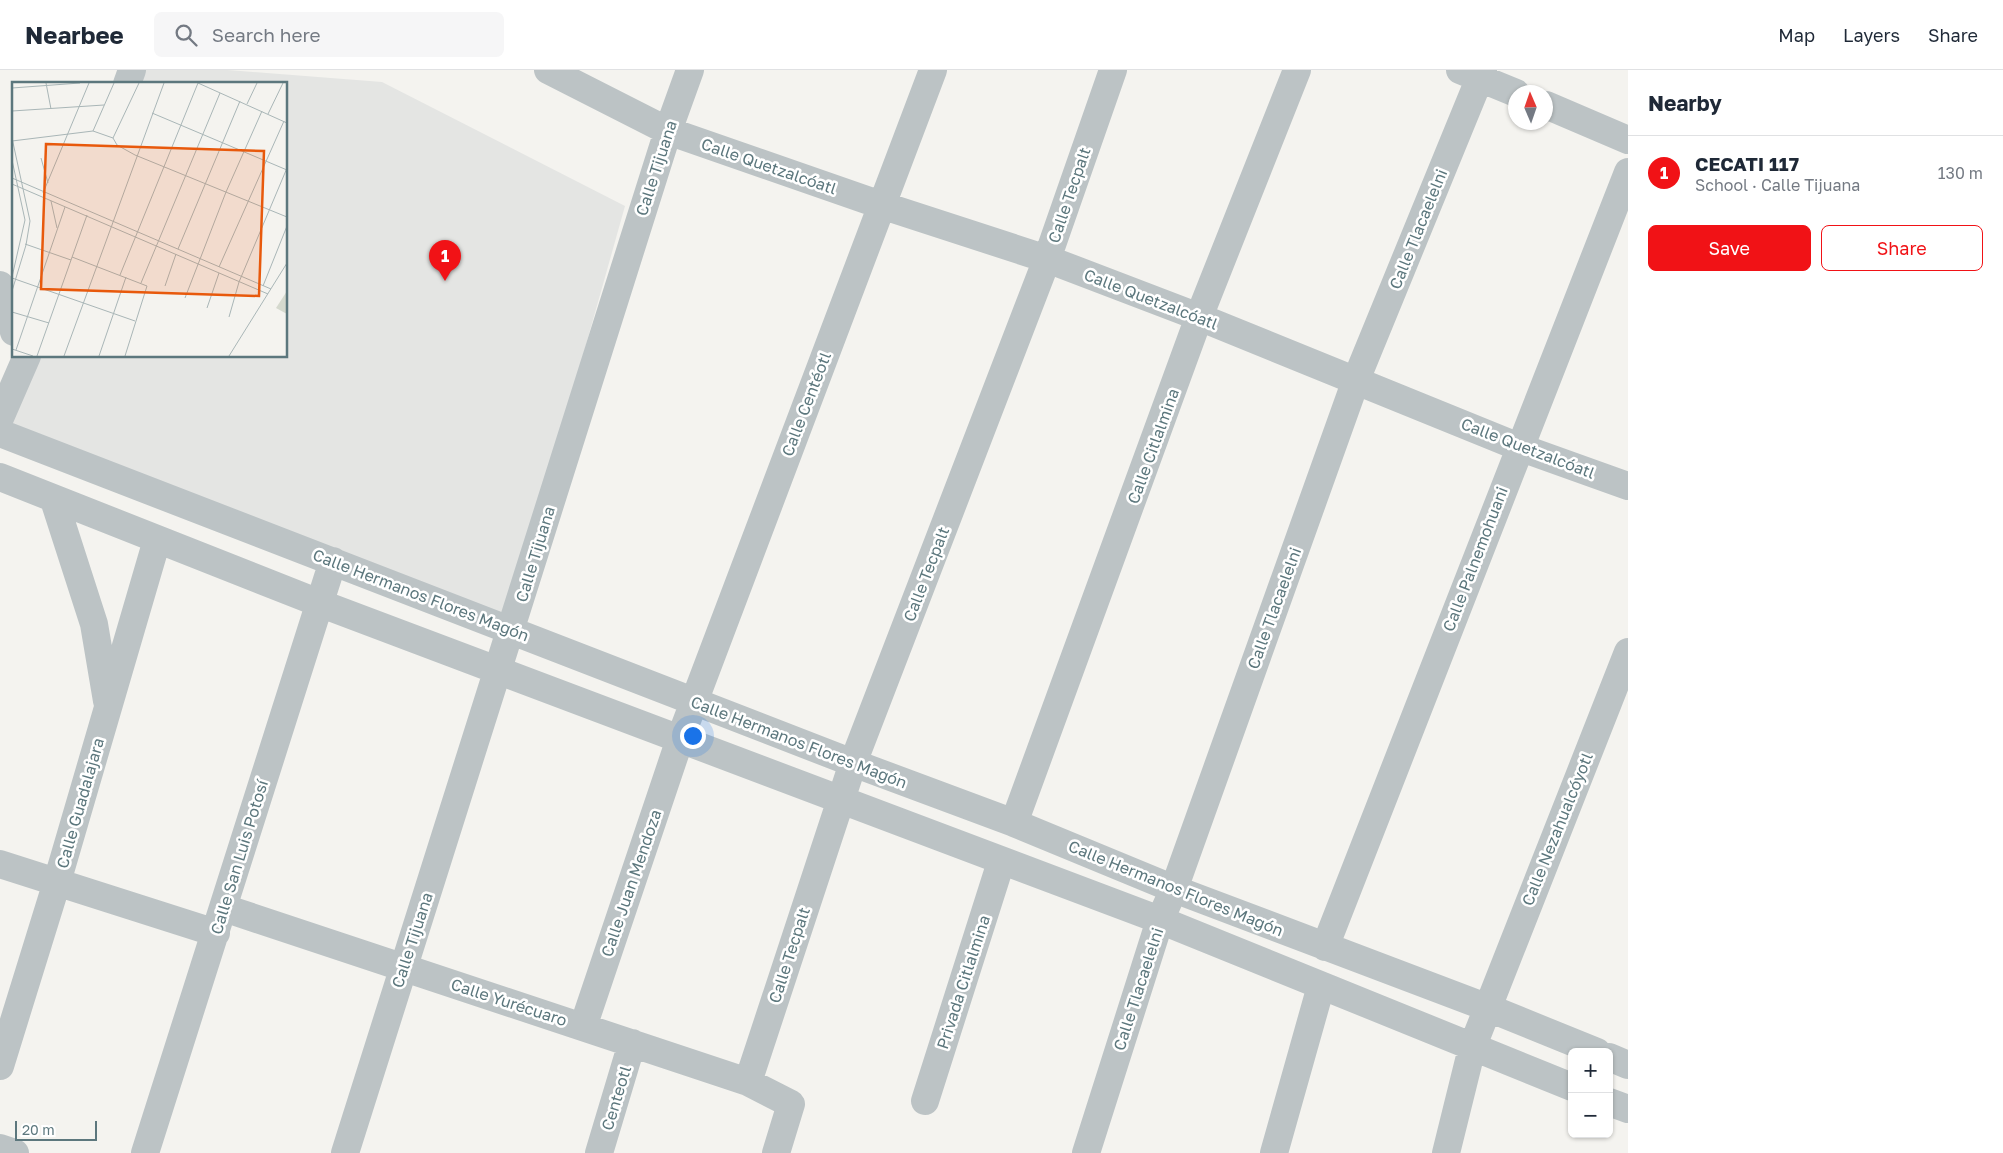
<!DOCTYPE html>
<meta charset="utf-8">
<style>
:root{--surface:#fff;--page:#f6f6f7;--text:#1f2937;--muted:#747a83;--line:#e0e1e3;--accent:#f11216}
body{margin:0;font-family:"Golos Text",sans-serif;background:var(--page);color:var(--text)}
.controls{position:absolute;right:15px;bottom:15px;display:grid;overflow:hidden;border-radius:8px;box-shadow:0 1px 4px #0004}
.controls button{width:45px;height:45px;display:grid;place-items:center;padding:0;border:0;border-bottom:1px solid var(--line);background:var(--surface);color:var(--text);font:25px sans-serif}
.compass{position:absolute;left:1508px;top:15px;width:45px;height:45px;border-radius:50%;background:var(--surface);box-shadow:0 1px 4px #0004;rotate:358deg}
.scale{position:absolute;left:15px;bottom:12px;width:82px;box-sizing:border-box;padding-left:5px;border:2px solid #5c777d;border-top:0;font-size:14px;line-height:18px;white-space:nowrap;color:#5c777d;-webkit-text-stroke:4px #fff;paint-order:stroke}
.you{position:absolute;left:692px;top:665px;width:18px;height:18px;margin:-12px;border:4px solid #fff;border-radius:50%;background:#1a73e8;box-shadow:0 0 0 8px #1a73e833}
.badge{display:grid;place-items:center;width:32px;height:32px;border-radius:50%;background:var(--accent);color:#fff;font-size:16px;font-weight:700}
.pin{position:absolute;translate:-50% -41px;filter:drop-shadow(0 1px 2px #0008)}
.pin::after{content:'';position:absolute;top:26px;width:18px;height:15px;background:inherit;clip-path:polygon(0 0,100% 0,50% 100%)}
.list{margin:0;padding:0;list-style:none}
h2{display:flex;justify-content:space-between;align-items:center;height:65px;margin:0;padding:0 20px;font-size:21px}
h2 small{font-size:16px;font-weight:400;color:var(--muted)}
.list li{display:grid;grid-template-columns:32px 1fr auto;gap:15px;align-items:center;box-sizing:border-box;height:75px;padding:0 20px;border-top:1px solid var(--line)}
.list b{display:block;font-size:19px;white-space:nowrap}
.list p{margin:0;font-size:16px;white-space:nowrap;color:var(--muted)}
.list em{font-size:16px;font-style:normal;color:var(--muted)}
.actions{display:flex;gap:10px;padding:15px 20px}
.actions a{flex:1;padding:11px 0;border:1px solid var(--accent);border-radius:8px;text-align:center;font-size:18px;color:var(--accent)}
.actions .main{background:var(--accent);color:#fff}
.icon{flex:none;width:28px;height:28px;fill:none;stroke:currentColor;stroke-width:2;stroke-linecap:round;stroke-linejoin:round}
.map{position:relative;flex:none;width:1628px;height:1083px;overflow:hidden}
header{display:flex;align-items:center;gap:30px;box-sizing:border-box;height:70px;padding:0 25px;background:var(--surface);border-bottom:1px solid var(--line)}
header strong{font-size:24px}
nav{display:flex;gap:28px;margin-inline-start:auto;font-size:18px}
.search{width:350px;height:45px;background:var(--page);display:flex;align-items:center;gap:12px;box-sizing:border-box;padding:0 18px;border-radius:8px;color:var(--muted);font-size:19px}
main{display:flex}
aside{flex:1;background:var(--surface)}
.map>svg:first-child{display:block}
.built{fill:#e4e5e3}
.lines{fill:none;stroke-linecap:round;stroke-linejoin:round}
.minor{stroke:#bcc3c5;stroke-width:28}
.labels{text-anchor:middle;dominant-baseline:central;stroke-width:5;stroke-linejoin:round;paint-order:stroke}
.street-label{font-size:16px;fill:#5c777d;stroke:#fff}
.inset-road{fill:none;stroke:#a9b6b7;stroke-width:1}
.view{fill:#e8590c;fill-opacity:0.15;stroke:#e8590c;stroke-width:2.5}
.inset-edge{fill:none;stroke:#5c777d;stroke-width:2.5}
</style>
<header>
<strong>Nearbee</strong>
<div class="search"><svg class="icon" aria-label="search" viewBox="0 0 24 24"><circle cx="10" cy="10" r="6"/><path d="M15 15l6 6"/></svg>Search here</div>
<nav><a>Map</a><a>Layers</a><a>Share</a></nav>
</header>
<main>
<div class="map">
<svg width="1628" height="1083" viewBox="0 0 1628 1083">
<rect width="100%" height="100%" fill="#f4f3ef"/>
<path class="built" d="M139,0H228L382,12L625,136L508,552L4,355L31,286H286V14H134Z"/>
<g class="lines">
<path class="minor" d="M548,0L668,61L881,135L1047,189L1199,247L1519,377L1628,416
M1460,0L1516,23
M127,14L132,0
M1546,35L1628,70
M0,215L14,262
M0,348L27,286
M0,363L853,693L1014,753L1174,819L1486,937L1597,982
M0,407L319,533L1160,850L1572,1017
M54,430L94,554L107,631
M1014,753L1199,247L1297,0
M0,794L216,863
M224,838L748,1012L791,1034L776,1083
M1325,877L1628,102
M583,957L680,669L933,0
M1609,987L1628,995
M0,996L57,812L157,470
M748,1012L853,693L1047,189L1113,0
M925,1031L1001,792
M1609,1032L1628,1039
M0,1078L15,1083
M145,1083L333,491
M345,1083L668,61L690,0
M599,1083L632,973
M1086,1083L1160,850L1174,819L1356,310L1483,0
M1274,1083L1321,916
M1446,1083L1472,978L1628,582"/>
</g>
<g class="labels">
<g class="street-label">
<text transform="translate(769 96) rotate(19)">Calle Quetzalcóatl</text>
<text transform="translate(656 98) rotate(-72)">Calle Tijuana</text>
<text transform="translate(1069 125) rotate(-71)">Calle Tecpalt</text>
<text transform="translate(1418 159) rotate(-68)">Calle Tlacaelelni</text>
<text transform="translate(1151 229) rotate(21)">Calle Quetzalcóatl</text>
<text transform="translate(806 334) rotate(-69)">Calle Centéotl</text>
<text transform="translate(1153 376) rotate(-70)">Calle Citlalmina</text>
<text transform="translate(1528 378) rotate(21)">Calle Quetzalcóatl</text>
<text transform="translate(535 484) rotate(-73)">Calle Tijuana</text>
<text transform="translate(1475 489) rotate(-69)">Calle Palnemohuani</text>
<text transform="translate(926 504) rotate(-69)">Calle Tecpalt</text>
<text transform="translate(421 525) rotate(21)">Calle Hermanos Flores Magón</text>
<text transform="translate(1274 538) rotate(-70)">Calle Tlacaelelni</text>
<text transform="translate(799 672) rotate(21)">Calle Hermanos Flores Magón</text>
<text transform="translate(80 733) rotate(-74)">Calle Guadalajara</text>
<text transform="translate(1557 759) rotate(-68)">Calle Nezahualcóyotl</text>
<text transform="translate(239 787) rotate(-73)">Calle San Luis Potosí</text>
<text transform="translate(631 813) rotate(-71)">Calle Juan Mendoza</text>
<text transform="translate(1176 818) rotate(22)">Calle Hermanos Flores Magón</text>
<text transform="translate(412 870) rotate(-72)">Calle Tijuana</text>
<text transform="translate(789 885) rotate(-72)">Calle Tecpalt</text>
<text transform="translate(963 912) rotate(-72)">Privada Citlalmina</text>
<text transform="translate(1138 919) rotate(-72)">Calle Tlacaelelni</text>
<text transform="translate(509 932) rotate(18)">Calle Yurécuaro</text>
<text transform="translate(616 1028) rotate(-73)">Centeotl</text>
</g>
</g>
<g transform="translate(12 12)">
<rect width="275" height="275" fill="#f4f3ef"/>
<path d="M275,209V232L264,226Z" fill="#d5d9ce"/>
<path class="inset-road" d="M34,1L39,27M0,6L68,1M235,22L245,1M0,29L92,23M140,31L275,88M256,32L271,1M81,49L102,1M0,56L18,139L14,163L0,209M101,56L105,63L123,73L275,135M101,56L127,1M0,59L81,49L101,56M29,76L36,101M0,78L13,138L0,195M0,96L259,207M0,102L256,212M31,111L77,1M39,119L45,146M13,162L59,178M166,167L228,19M60,175L135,204L113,274M207,185L272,39M108,193L186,1L275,41M0,196L123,239M129,201L208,11M153,204L164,172M251,204L275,144M173,216L214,110L250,29M195,226L207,191M0,230L37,241M217,235L227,200L275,86M0,267L21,274M4,268L53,125M25,274L75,133M52,274L152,1M87,274L114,195M217,274L275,181"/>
<path class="view" d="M34,62L252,69L247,214L29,207Z"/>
<rect width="275" height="275" class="inset-edge"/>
</g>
</svg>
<div class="controls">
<button>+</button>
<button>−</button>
</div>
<svg class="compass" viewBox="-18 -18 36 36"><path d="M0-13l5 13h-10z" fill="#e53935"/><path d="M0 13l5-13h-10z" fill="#747a83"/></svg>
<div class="scale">20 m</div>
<div class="you"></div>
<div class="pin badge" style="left:445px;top:211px">1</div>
</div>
<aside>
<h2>Nearby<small></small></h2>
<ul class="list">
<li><span class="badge">1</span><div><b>CECATI 117</b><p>School · Calle Tijuana</p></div><em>130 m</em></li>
</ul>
<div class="actions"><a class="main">Save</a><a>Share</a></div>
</aside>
</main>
